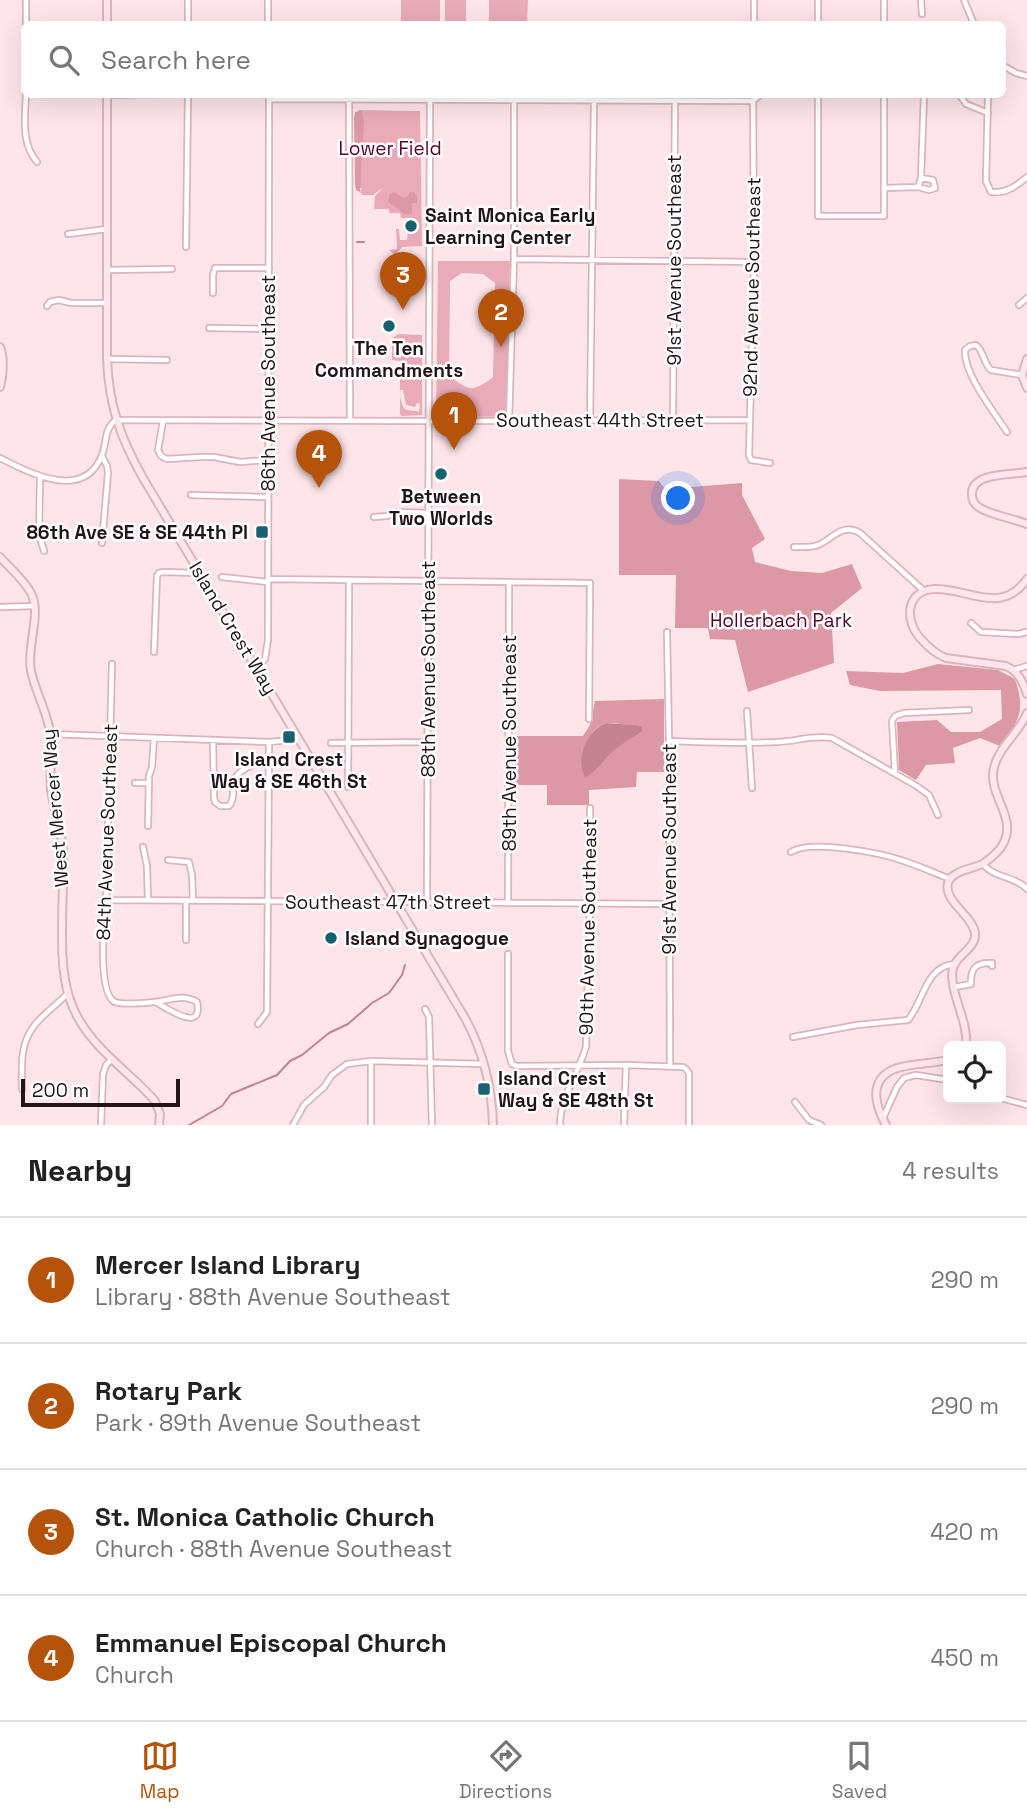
<!DOCTYPE html>
<meta charset="utf-8">
<style>
:root{--surface:#fff;--page:#f6f6f6;--text:#222;--muted:#767676;--line:#e0e0e0;--accent:#b45309}
body{margin:0;font-family:"Space Grotesk",sans-serif;background:var(--page);color:var(--text)}
.controls{position:absolute;right:21px;bottom:21px;display:grid;overflow:hidden;border-radius:10px;box-shadow:0 7px 28px #0002}
.controls button{width:63px;height:63px;display:grid;place-items:center;padding:0;border:0;border-bottom:2px solid var(--line);background:var(--surface);color:var(--text);font:35px sans-serif}
.scale{position:absolute;left:21px;bottom:18px;width:159px;box-sizing:border-box;padding-left:7px;border:4px solid #221417;border-top:0;font-size:19px;line-height:24px;white-space:nowrap;color:#221417;-webkit-text-stroke:5px #fff;paint-order:stroke}
.you{position:absolute;left:679px;top:499px;width:24px;height:24px;margin:-18px;border:5px solid #fff;border-radius:50%;background:#1a73e8;box-shadow:0 0 0 10px #1a73e833}
.badge{display:grid;place-items:center;width:46px;height:46px;border-radius:50%;background:var(--accent);color:#fff;font-size:23px;font-weight:700}
.pin{position:absolute;translate:-50% -58px;filter:drop-shadow(0 2px 4px #0008)}
.pin::after{content:'';position:absolute;top:37px;width:24px;height:21px;background:inherit;clip-path:polygon(0 0,100% 0,50% 100%)}
.list{margin:0;padding:0;list-style:none}
h2{display:flex;justify-content:space-between;align-items:center;height:91px;margin:0;padding:0 28px;font-size:30px}
h2 small{font-size:23px;font-weight:400;color:var(--muted)}
.list li{display:grid;grid-template-columns:46px 1fr auto;gap:21px;align-items:center;box-sizing:border-box;height:126px;padding:0 28px;border-top:2px solid var(--line)}
.list b{display:block;font-size:26px;white-space:nowrap}
.list p{margin:0;font-size:23px;white-space:nowrap;color:var(--muted)}
.list em{font-size:23px;font-style:normal;color:var(--muted)}
.icon{flex:none;width:38px;height:38px;fill:none;stroke:currentColor;stroke-width:2;stroke-linecap:round;stroke-linejoin:round}
.map{position:relative;flex:none;width:1027px;height:1125px;overflow:hidden}
.search{position:absolute;background:var(--surface);box-shadow:0 7px 28px #0002;left:21px;right:21px;top:21px;height:77px;display:flex;align-items:center;gap:18px;box-sizing:border-box;padding:0 24px;border-radius:10px;color:var(--muted);font-size:26px}
.sheet{height:595px;background:var(--surface)}
nav{display:flex;justify-content:space-around;align-items:center;box-sizing:border-box;height:98px;border-top:2px solid var(--line);background:var(--surface);font-size:19px;color:var(--muted)}
nav a{display:grid;justify-items:center;gap:4px}
nav .on{color:var(--accent)}
.map>svg:first-child{display:block}
.green{fill:#e9abb8;fill-rule:evenodd}
.forest{fill:#dd98a6;fill-rule:evenodd}
.water{fill:#c58290}
.lines{fill:none;stroke-linecap:round;stroke-linejoin:round}
.stream{stroke:#c58290;stroke-width:2}
.street-casing{stroke:#dcb5bc;stroke-width:8}
.secondary-casing{stroke:#dcb5bc;stroke-width:10}
.street{stroke:#fff;stroke-width:4.5}
.secondary{stroke:#fee7ec;stroke-width:6}
.poi-dot{fill:#196170;stroke:#fff;stroke-width:2.5}
.labels{text-anchor:middle;dominant-baseline:central;stroke-width:5;stroke-linejoin:round;paint-order:stroke}
.park-label{font-size:19px;fill:#580425;stroke:#fff}
.poi-label{font-size:19px;font-weight:bold;fill:#221417;stroke:#fff;text-anchor:start}
.street-label{font-size:19px;fill:#221417;stroke:#fff}
</style>
<div class="map">
<svg width="1027" height="1125" viewBox="0 0 1027 1125">
<rect width="100%" height="100%" fill="#fee5e9"/>
<path class="green" d="M401,0H440V24H401Z
M445,0H466V24H445Z
M489,0H528L527,24H489Z
M358,110L420,111L422,246L402,247L395,255L389,250L397,249L396,229H399L400,240H407L408,231H412L411,218H401L400,213H389V209H374L375,196L384,187L373,195H363L360,192L362,188H358Z
M438,261H510L506,417L436,416ZM462,273L483,274L495,283L493,377C473,393 468,391 449,375L450,281Z
M398,334L422,335V415L402,416L400,414V397C401,399 402,405 404,408C408,412 416,410 419,412L420,404L417,403L415,407L406,405L403,390H400V361L392,360V339Z"/>
<path class="forest" d="M362,111L364,123L360,192L356,190L355,184L354,118L355,112Z
M394,192L402,197L406,198L410,192H414L417,196V203H412V214H405L388,202L390,194Z
M619,479L659,481L665,489L742,483V495L765,539L752,548L755,562L791,571L822,573L852,564L862,588L831,613L834,663L748,692L735,640L710,639L708,628H675L676,575H619Z
M938,664L998,670L1015,679C1026,712 1019,720 1000,746L980,738L953,748L955,763L926,765L916,780L899,770L897,722L937,720L951,732H980L1002,719L1001,690L880,691L850,685L846,671L903,673Z
M664,699V772H637L636,787L589,790V805H547V785H514V736H583L590,725L595,701ZM606,723C618,725 632,723 642,726V732C630,739 616,746 607,756C600,765 596,772 585,776C587,757 583,731 606,723Z"/>
<path class="water" d="M606,723C618,725 632,723 642,726V732C630,739 616,747 607,757C600,765 596,772 585,777C575,759 587,730 606,723Z"/>
<g class="lines">
<path class="stream" d="M357,242H364
M189,1125L222,1106L231,1094L277,1075L290,1061L302,1055L329,1033L348,1024L372,1003L389,993L402,975L405,965"/>
<defs>
<path id="street" d="M26,0V24
M268,0V24
M921,0L922,14
M964,0L974,24
M188,24V0
M754,24V0
M818,24V0
M884,24V0
M1002,65L1016,73L1027,76
M26,94C25,119 21,143 37,162
M753,94L754,262L749,455L751,460L770,463
M818,94V216H884V94
M959,94L966,104L988,113
M988,94L986,181L991,192C1006,194 1016,186 1027,177
M107,95L163,94
M349,98L350,420
M269,99L753,101L761,94
M918,187L929,190L935,188L933,180L921,178
M884,188L918,187L921,178L924,94
M68,234L107,229
M186,247L188,94
M514,259L754,262
M107,270L172,269
M213,293V275L215,268H269
M1019,305L1027,298
M47,306L50,302L59,300L71,303H107
M209,328L269,329
M107,359L167,360
M590,420L594,101
M673,420L675,101
M163,421L158,450L161,456L167,459L201,457H214L240,462L268,460
M509,421L514,259V100
M1007,432C994,412 963,373 965,350L970,346L976,345C984,351 983,363 991,370L1022,375
M102,456L107,466L108,473L102,543
M0,458C30,473 84,502 102,455C107,442 104,428 116,420L422,421L749,420
M40,477L39,535L44,551
M191,495L267,497
M374,517L387,516L396,512L428,513
M794,547C802,547 810,548 818,545C833,539 842,522 860,533L924,591
M222,577L268,582
M268,579L590,583L589,719
M0,607L34,606
M971,623L981,632L1018,634L1027,632
M667,632L669,741L670,1066
M154,652L157,576L159,573L163,572L200,573
M112,664L106,900C104,917 97,994 115,1002C122,1005 146,1003 154,1002C169,1001 182,993 197,1002C204,1034 166,1008 156,1002
M256,668L265,659L268,640L269,94
M1014,670L1027,666
M747,711L752,788
M51,734L269,742L280,741L297,736
M213,741L214,797L215,802L220,806H229C236,798 231,789 235,779C239,768 259,763 269,758
M669,741C705,742 742,744 778,742C796,741 814,735 832,738L915,785L929,795L938,815
M331,743L428,742
M895,773L892,721L895,716L904,713L969,710
M135,783H149
M348,787L349,580
M148,826L149,776L152,767L154,738
M143,847L147,866L148,900
M791,852C811,839 881,853 904,861C919,866 935,873 950,879
M168,860L189,862L192,875L193,901
M983,864C994,878 1015,876 1027,889
M106,900L669,904
M427,902L430,99
M508,903L509,582
M186,940V901
M508,954V1051L512,1064L517,1066L626,1065L683,1067L686,1069L689,1073V1125
M955,987L971,984C970,968 977,962 992,963V966
M425,1009L429,1017L432,1125
M258,1024L267,1012L269,742
M793,1037L857,1025L908,1020C924,1001 925,966 955,964
M22,1089C22,1071 20,1050 29,1034C37,1018 56,1006 68,993
M1001,1098L1027,1105
M795,1102L809,1120L821,1125
M883,1118L897,1087L904,1078L916,1075L948,1080
M101,1125L103,1074L106,1065L112,1059
M293,1125L304,1105L324,1087L332,1075L347,1064L371,1061L484,1064
M371,1125V1061
M560,1125C560,1096 578,1075 586,1047L590,904V808
M624,1125L626,1065"/>
<path id="secondary" d="M107,0V24
M107,94V359C109,406 120,437 143,478L465,1018C483,1051 492,1087 493,1125
M0,347C5,360 3,374 0,387
M1027,359L1022,375L1027,388
M1027,472C1012,475 970,472 972,495C972,501 975,505 980,508C994,516 1012,518 1027,524
M0,557C10,568 24,580 31,593C42,614 26,646 31,671C35,690 45,708 49,727C54,747 49,769 51,790C54,811 62,831 63,852C65,897 55,965 72,1005C87,1045 128,1070 155,1101L160,1114L159,1125
M1027,579C1001,616 968,588 935,589C906,590 904,620 920,638C927,646 935,654 946,658L1006,666C1018,671 1023,682 1027,694
M966,1046C969,1021 948,991 953,968C957,954 977,948 975,933C973,916 943,901 948,883C952,870 974,869 984,863C991,858 999,852 1003,844C1017,819 991,798 993,773C996,748 1019,734 1027,713
M886,1125C876,1107 868,1082 892,1070C907,1063 931,1064 948,1060"/>
</defs>
<use href="#street" class="street-casing"/>
<use href="#secondary" class="secondary-casing"/>
<use href="#street" class="street"/>
<use href="#secondary" class="secondary"/>
</g>
<g class="poi-dot">
<circle cx="411" cy="226" r="7"/>
<circle cx="389" cy="326" r="7"/>
<circle cx="441" cy="474" r="7"/>
<rect x="255" y="525" width="14" height="14" rx="3.5"/>
<rect x="282" y="730" width="14" height="14" rx="3.5"/>
<circle cx="331" cy="938" r="7"/>
<rect x="477" y="1082" width="14" height="14" rx="3.5"/>
</g>
<g class="labels">
<g class="park-label">
<text x="390" y="148">Lower Field</text>
<text x="781" y="620">Hollerbach Park</text>
</g>
<g class="poi-label">
<text x="425" y="215">Saint Monica Early<tspan x="425" dy="22">Learning Center</tspan></text>
<text x="389" y="348" text-anchor="middle">The Ten<tspan x="389" dy="22">Commandments</tspan></text>
<text x="441" y="496" text-anchor="middle">Between<tspan x="441" dy="22">Two Worlds</tspan></text>
<text x="248" y="532" text-anchor="end">86th Ave SE &amp; SE 44th Pl</text>
<text x="289" y="759" text-anchor="middle">Island Crest<tspan x="289" dy="22">Way &amp; SE 46th St</tspan></text>
<text x="345" y="938">Island Synagogue</text>
<text x="498" y="1078">Island Crest<tspan x="498" dy="22">Way &amp; SE 48th St</tspan></text>
</g>
<g class="street-label">
<text transform="translate(674 260) rotate(-90)">91st Avenue Southeast</text>
<text transform="translate(752 287) rotate(-89)">92nd Avenue Southeast</text>
<text transform="translate(268 383) rotate(-90)">86th Avenue Southeast</text>
<text x="600" y="420">Southeast 44th Street</text>
<text transform="translate(233 628) rotate(59)">Island Crest Way</text>
<text transform="translate(428 669) rotate(-90)">88th Avenue Southeast</text>
<text transform="translate(509 743) rotate(-90)">89th Avenue Southeast</text>
<text transform="translate(55 808) rotate(-95)">West Mercer Way</text>
<text transform="translate(107 832) rotate(-88)">84th Avenue Southeast</text>
<text transform="translate(669 849) rotate(-90)">91st Avenue Southeast</text>
<text x="388" y="902">Southeast 47th Street</text>
<text transform="translate(588 927) rotate(-89)">90th Avenue Southeast</text>
</g>
</g>
</svg>
<div class="controls">
<button><svg class="icon" aria-label="locate" viewBox="0 0 24 24"><circle cx="12" cy="12" r="6"/><path d="M12 2v4M12 18v4M2 12h4M18 12h4"/></svg></button>
</div>
<div class="scale">200 m</div>
<div class="you"></div>
<div class="pin badge" style="left:454px;top:450px">1</div>
<div class="pin badge" style="left:501px;top:347px">2</div>
<div class="pin badge" style="left:403px;top:310px">3</div>
<div class="pin badge" style="left:319px;top:488px">4</div>
<div class="search"><svg class="icon" aria-label="search" viewBox="0 0 24 24"><circle cx="10" cy="10" r="6"/><path d="M15 15l6 6"/></svg>Search here</div>
</div>
<section class="sheet">
<h2>Nearby<small>4 results</small></h2>
<ul class="list">
<li><span class="badge">1</span><div><b>Mercer Island Library</b><p>Library · 88th Avenue Southeast</p></div><em>290 m</em></li>
<li><span class="badge">2</span><div><b>Rotary Park</b><p>Park · 89th Avenue Southeast</p></div><em>290 m</em></li>
<li><span class="badge">3</span><div><b>St. Monica Catholic Church</b><p>Church · 88th Avenue Southeast</p></div><em>420 m</em></li>
<li><span class="badge">4</span><div><b>Emmanuel Episcopal Church</b><p>Church</p></div><em>450 m</em></li>
</ul>
</section>
<nav>
<a class="on"><svg class="icon" aria-label="map" viewBox="0 0 24 24"><path d="M3 6l6-2 6 2 6-2v14l-6 2-6-2-6 2zM9 4v14M15 6v14"/></svg>Map</a>
<a><svg class="icon" aria-label="directions" viewBox="0 0 24 24"><path d="M12 3l9 9-9 9-9-9zM9 14v-3h6M13 9l2 2-2 2"/></svg>Directions</a>
<a><svg class="icon" aria-label="saved" viewBox="0 0 24 24"><path d="M7 4h10v16l-5-4-5 4z"/></svg>Saved</a>
</nav>
